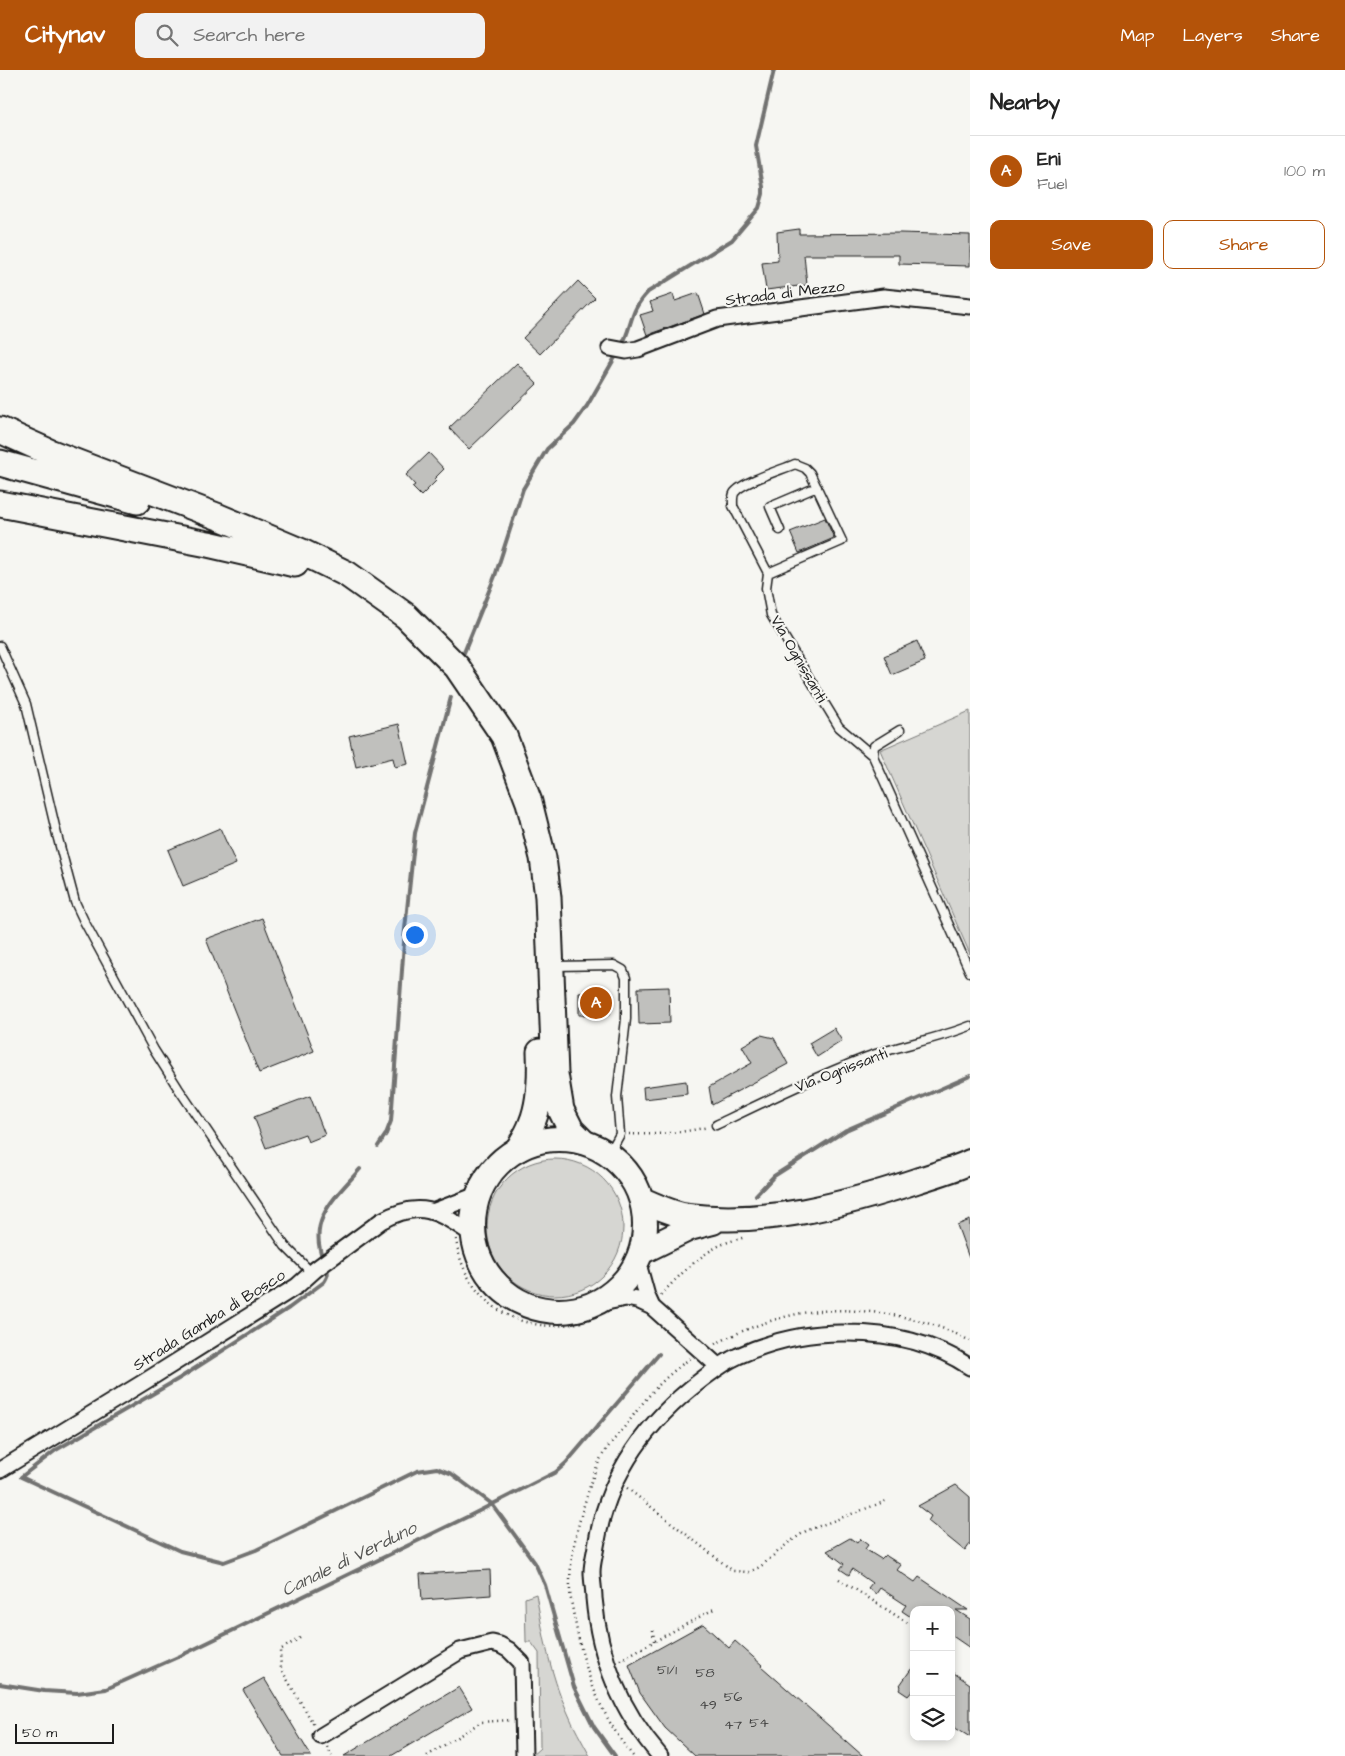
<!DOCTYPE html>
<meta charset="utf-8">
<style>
:root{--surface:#fff;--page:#f2f2f2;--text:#222;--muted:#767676;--line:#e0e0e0;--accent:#b45309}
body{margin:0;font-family:"Architects Daughter",sans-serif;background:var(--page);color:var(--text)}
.controls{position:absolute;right:15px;bottom:15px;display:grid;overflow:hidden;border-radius:10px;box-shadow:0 2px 8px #0003}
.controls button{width:45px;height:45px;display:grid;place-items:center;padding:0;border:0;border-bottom:1px solid var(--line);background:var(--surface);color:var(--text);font:25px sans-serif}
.scale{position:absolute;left:15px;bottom:12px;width:99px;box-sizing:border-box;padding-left:5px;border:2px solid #1c1c1c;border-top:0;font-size:14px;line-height:18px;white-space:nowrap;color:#1c1c1c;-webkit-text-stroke:4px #f6f6f2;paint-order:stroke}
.you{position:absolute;left:414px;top:864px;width:18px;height:18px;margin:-12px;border:4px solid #fff;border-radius:50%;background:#1a73e8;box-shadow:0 0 0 8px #1a73e833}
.badge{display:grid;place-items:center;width:32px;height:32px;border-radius:50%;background:var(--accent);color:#fff;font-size:16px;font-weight:700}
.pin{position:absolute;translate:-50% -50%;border:2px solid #fff;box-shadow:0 1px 5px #0006}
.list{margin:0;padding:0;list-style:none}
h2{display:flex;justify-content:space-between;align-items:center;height:65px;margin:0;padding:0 20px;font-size:21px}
h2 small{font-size:16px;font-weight:400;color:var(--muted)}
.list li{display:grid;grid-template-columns:32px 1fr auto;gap:15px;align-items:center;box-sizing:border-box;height:70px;padding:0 20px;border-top:1px solid var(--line)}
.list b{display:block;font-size:19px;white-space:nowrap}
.list p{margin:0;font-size:16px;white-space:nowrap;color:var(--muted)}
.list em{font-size:16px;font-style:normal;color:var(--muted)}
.actions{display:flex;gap:10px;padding:15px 20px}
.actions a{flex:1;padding:11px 0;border:1px solid var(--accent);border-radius:10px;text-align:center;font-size:18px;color:var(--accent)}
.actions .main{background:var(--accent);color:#fff}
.icon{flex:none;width:28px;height:28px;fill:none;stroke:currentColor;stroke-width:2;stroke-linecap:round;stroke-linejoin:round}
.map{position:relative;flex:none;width:970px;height:1686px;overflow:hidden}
header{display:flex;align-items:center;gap:30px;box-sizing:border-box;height:70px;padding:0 25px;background:var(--accent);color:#fff}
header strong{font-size:24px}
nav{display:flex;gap:28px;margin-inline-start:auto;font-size:18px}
.search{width:350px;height:45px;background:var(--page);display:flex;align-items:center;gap:12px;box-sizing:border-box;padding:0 18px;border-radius:10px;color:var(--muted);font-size:19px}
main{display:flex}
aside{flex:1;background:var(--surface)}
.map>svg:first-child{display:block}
.green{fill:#d6d6d2;stroke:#797977}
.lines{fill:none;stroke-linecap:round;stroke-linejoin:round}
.stream{stroke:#727271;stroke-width:4}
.building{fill:#c0c0bd;stroke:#1c1c1c}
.service-casing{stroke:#1c1c1c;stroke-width:11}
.minor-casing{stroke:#1c1c1c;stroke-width:19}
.primary-casing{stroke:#1c1c1c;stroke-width:28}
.trunk-casing{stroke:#1c1c1c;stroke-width:29}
.path{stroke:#1c1c1c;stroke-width:2.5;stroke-dasharray:1 4;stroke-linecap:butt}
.service{stroke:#f6f6f2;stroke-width:8}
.minor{stroke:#f6f6f2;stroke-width:15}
.primary{stroke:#f6f6f2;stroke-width:24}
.trunk{stroke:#f6f6f2;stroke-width:25}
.labels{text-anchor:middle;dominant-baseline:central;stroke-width:4.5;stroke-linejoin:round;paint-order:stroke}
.number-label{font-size:14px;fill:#454544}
.street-label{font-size:16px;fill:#1c1c1c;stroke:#f6f6f2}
.water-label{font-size:18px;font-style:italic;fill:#565654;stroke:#f6f6f2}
</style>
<header>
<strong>Citynav</strong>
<div class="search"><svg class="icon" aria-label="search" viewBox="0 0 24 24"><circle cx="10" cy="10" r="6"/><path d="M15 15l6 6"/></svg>Search here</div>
<nav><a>Map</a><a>Layers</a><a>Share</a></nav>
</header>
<main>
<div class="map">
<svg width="970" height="1686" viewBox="0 0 970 1686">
<rect width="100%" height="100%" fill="#f6f6f2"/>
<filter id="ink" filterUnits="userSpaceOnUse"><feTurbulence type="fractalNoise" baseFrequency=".02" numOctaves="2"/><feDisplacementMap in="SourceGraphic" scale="10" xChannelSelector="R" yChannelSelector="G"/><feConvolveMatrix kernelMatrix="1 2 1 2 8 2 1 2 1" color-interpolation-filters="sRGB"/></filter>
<g filter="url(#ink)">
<path class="green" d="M970,641V884L880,680Z
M487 1157a68 68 0 1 1 136 0a68 68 0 1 1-136 0Z
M536,1524C543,1564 550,1604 567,1641C573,1656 582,1671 590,1686H531L540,1678L539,1583L531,1572H526L525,1528Z"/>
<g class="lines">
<path class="stream" d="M622,275C633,254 629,241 648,222L732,170L759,138L763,124V117L756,76L774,0
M463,585L495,506L523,419L547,379L574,354L587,336L617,284
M378,1076L386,1064L391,1051L405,859L415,763L451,627
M756,1125L774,1106L846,1060L970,1006
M323,1189C307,1149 336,1127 360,1099
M326,1195C329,1203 328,1206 324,1212L289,1238L180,1308L56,1380L21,1407L180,1481L224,1492L256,1480L417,1401L437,1398L452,1404L492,1434L535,1493L545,1515L574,1617L594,1657L615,1686
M0,1614L44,1621L77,1623L106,1619L180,1586L471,1445L556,1402L566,1393L659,1284"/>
</g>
<path class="building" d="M799,159V164L900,163L970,165V196L899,194V185H804L807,215L766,220L762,193L778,191L777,162Z
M578,211L595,228L540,284L523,268Z
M698,223L705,244L647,265L640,245L653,241L650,232L673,224L675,231Z
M517,293L537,314L469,379L449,358Z
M429,383L444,399L434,409L436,411L421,426L412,417L415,415L406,405Z
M825,448L834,468L799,483L790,462Z
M917,571L925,591L892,605L884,586Z
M399,654L408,694L395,697L393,688L356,697L349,666Z
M220,758L236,794L183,816L168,780Z
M262,848L314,981L259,1003L206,869Z
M669,917L670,953L639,954L638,918Z
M609,922L610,944L579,945V923Z
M834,958L842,971L817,987L809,973Z
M761,965L774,968L788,994L712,1035L709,1017L752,993L742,976Z
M686,1011L687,1024L644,1029L643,1017Z
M310,1026L325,1065L308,1072L305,1064L266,1078L254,1047Z
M970,1150V1188H969L957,1155Z
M956,1415L970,1427V1474L965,1481L928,1451L931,1446L918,1436Z
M850,1468L857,1473L860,1469L868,1475L865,1479L881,1489L885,1485L901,1495L897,1500L915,1512L919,1507L968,1540H956L970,1549V1578L951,1565V1540H914L911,1547L902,1541L906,1535L880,1518L876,1524L868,1518L872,1513L852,1499L849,1505L840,1499L844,1494L827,1481Z
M490,1500L491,1525L422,1530L420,1504Z
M703,1554L729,1578L735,1571L762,1595L761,1596L863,1686H695L665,1658L640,1623L629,1595Z
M914,1595V1619L908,1626L899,1620L901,1616L900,1615Z
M951,1601L970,1614V1667L952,1656L955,1651L951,1649Z
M264,1608L311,1686H283L243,1620Z
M459,1617L472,1638L391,1686H344Z"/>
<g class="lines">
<defs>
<path id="service" d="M795,394L805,398L810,403L842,471L768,503L733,436C733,431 732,424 736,421C745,411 781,400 795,394Z
M780,460L770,437L817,417
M768,503L766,518L771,545L839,657L873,686
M0,576L26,634L57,765L75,832L84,851L154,980L178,1018L285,1176L312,1203
M900,660L874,676L873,686L970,902
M555,896L614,895L623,900L626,908V949L617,1027L620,1064L609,1084
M716,1055C766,1031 815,1007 867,987C901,975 937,969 970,956"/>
<path id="minor" d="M610,278L626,281L638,279L717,249L884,227L970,236
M435,1141L477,1125
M637,1190L647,1226L652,1237
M592,1235L626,1228L637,1230L652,1237L719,1297
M0,1400L144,1312L297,1216L316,1199L381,1151C420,1129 438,1141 472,1164
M321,1666L460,1581L492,1573L500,1575L509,1580L522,1593L524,1686
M660,1686C621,1641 599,1587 594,1528C594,1520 592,1511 592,1502C592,1493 595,1484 596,1476C607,1407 645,1353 700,1311C712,1302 724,1292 738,1286C773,1270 810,1262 848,1263C890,1263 934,1273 970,1297"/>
<path id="primary" d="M473 1155a86 86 0 1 1 172 0a86 86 0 1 1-172 0Z
M642,1130C657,1136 672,1144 688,1146C765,1156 844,1135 916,1111C934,1105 953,1100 970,1092
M641,1182L690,1158L713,1152"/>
<path id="trunk" d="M0,360L49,382L219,447L300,481L347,504L406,546L457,597L504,666L529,732L543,788L548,827L555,1004L561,1040L571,1060L582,1071
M0,393L137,431
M0,434L208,474L295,494
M519,1078C524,1070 529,1062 532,1053C541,1031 541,1005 540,982"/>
</defs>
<use href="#service" class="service-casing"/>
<use href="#minor" class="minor-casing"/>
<use href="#primary" class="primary-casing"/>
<use href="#trunk" class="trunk-casing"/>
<path class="path" d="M629,1064C655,1065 681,1063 708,1057
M620,1082L646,1112
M468,1114L477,1098L501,1078
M456,1169C465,1237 528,1271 591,1249
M661,1225C676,1208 703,1182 723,1174C730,1171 738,1169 746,1167
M715,1274C742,1260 771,1249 802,1243C854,1235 924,1245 970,1271
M627,1418L733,1501L749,1502L760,1497L788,1473L806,1461L889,1430
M839,1509L914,1557
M653,1560L654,1571
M300,1568L280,1580L281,1599L314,1655
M620,1590L714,1539
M327,1677L332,1686
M427,1686L481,1652L510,1650
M633,1686C601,1646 586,1606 576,1556C574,1545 571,1533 570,1522C569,1492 576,1461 585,1432C590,1417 594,1400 602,1386C610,1373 621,1362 630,1350C647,1326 666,1305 691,1288"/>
<use href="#service" class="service"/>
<use href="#minor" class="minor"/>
<use href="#primary" class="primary"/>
<use href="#trunk" class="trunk"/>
</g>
</g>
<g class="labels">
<g class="number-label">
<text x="667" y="1600">51/1</text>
<text x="705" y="1603">58</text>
<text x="733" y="1627">56</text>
<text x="708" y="1635">49</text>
<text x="759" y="1653">54</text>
<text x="733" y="1655">47</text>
</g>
<g class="street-label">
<text transform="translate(785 223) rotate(-7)">Strada di Mezzo</text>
<text transform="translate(799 589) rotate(60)">Via Ognissanti</text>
<text transform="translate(841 1000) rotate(-21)">Via Ognissanti</text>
<text transform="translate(209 1250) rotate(-32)">Strada Gamba di Bosco</text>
</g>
<g class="water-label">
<text transform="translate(349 1489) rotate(-26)">Canale di Verduno</text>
</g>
</g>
</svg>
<div class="controls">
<button>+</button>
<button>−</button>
<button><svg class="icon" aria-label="layers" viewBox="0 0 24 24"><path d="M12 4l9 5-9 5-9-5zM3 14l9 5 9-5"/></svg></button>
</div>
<div class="scale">50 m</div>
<div class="you"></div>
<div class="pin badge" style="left:596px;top:933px">A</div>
</div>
<aside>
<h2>Nearby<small></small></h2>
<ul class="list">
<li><span class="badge">A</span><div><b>Eni</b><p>Fuel</p></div><em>100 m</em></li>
</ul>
<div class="actions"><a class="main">Save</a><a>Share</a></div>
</aside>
</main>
